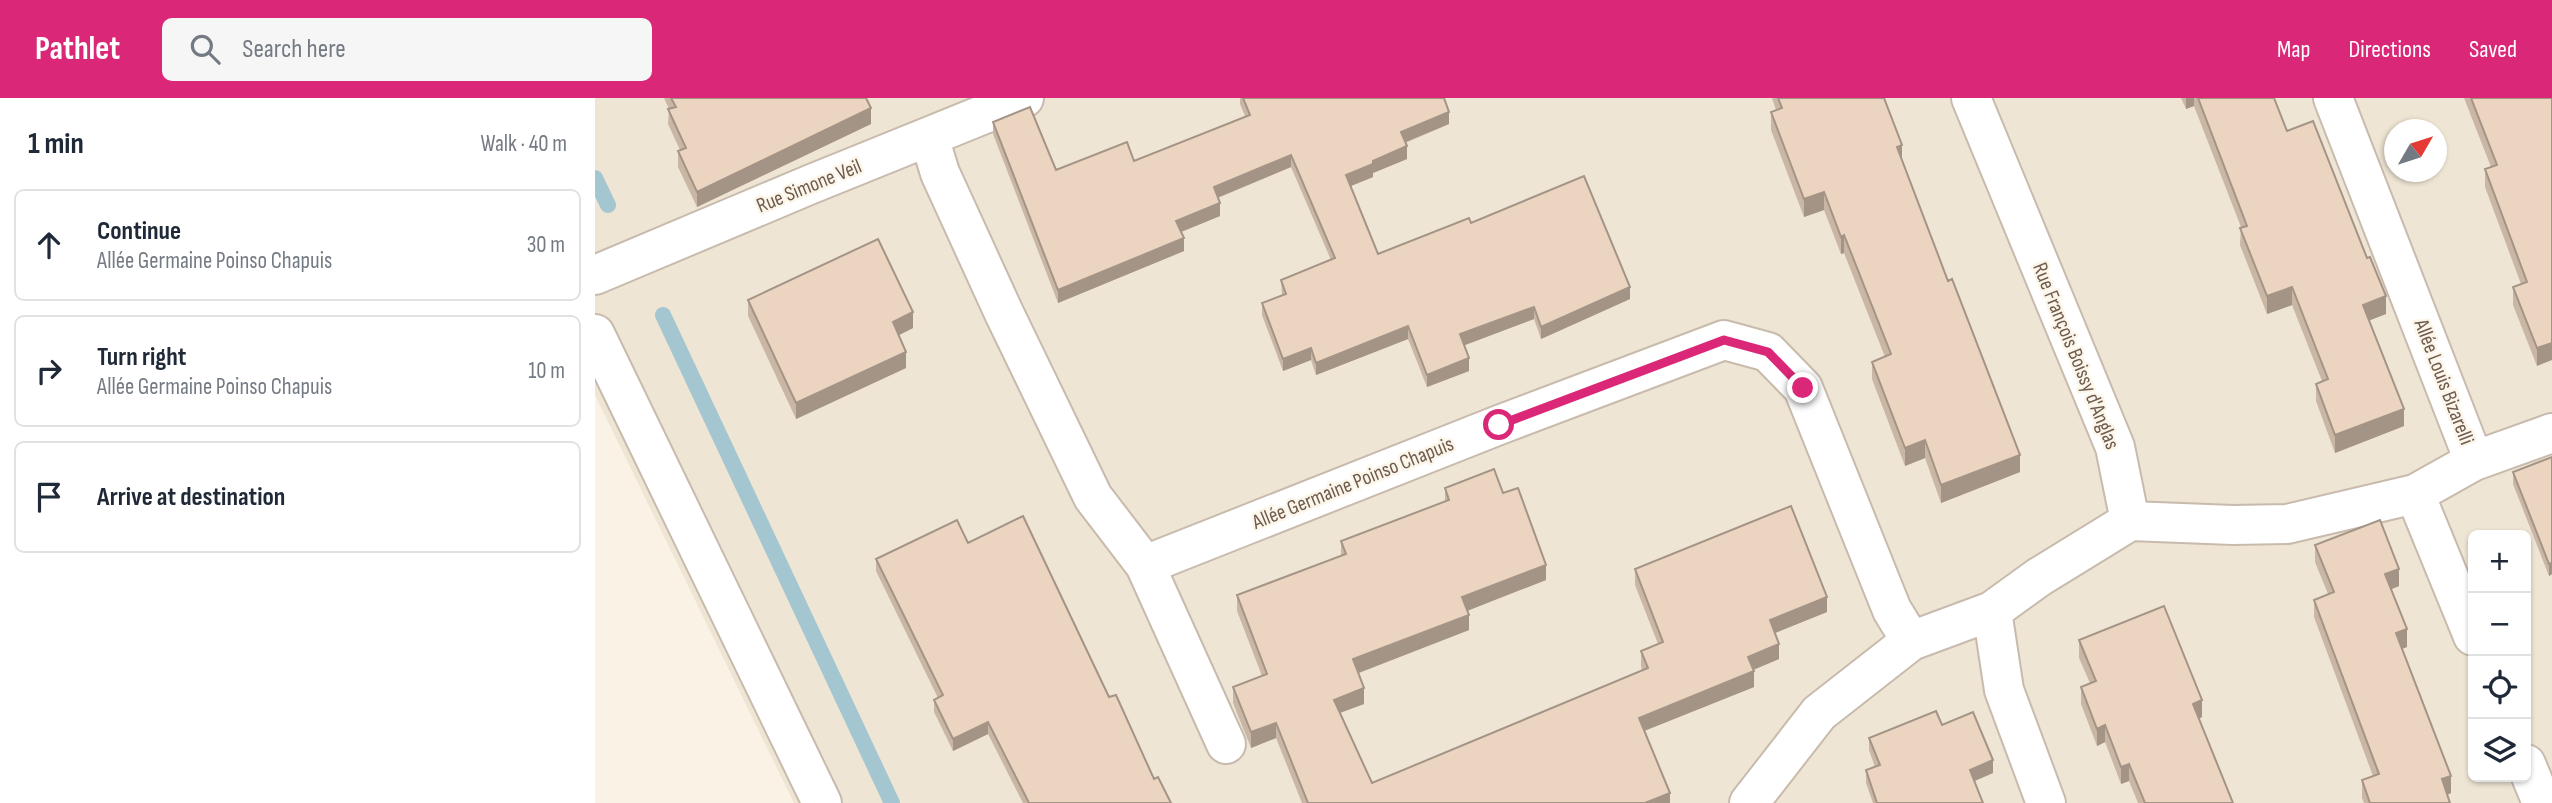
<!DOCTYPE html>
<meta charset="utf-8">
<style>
:root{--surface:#fff;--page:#f6f6f7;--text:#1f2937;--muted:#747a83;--line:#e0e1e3;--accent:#db2777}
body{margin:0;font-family:"Sofia Sans Condensed",sans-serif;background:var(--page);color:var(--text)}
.controls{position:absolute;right:21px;bottom:21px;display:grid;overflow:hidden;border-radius:10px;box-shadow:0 2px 5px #0004}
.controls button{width:63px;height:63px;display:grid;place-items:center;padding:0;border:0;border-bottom:2px solid var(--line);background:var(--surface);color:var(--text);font:35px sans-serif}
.compass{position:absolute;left:1789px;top:21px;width:63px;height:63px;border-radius:50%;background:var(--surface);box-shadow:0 2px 5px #0004;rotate:51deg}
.stop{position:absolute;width:21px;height:21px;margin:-16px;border:5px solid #db2777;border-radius:50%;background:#fff}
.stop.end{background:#db2777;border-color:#fff;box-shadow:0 2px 7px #0008}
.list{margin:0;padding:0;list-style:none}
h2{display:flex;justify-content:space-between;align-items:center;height:91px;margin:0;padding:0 28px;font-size:30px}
h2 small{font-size:23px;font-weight:400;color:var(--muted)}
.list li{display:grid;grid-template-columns:46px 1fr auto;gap:21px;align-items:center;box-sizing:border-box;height:112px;margin:0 14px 14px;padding:0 14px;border:2px solid var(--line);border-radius:10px}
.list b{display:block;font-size:26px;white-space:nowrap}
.list p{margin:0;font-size:23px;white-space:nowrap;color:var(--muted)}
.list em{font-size:23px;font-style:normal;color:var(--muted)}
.icon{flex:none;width:38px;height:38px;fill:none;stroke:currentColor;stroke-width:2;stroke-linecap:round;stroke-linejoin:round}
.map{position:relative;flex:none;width:1957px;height:705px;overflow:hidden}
header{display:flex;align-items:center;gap:42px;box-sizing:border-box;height:98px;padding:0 35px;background:var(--accent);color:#fff}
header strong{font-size:33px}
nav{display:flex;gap:38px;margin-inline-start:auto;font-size:24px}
.search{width:490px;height:63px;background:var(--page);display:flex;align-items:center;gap:18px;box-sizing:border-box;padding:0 24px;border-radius:10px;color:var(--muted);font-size:26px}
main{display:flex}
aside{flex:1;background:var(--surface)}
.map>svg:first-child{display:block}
.residential{fill:#efe5d4;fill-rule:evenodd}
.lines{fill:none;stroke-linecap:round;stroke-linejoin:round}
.stream{stroke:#a4c6d0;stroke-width:16}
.minor-casing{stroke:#c8bbad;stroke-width:42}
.minor{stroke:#fff;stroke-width:38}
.wall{fill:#cab6a5}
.shaded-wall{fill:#a49486}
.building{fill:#ebd4c0;stroke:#a49486;stroke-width:2}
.route{stroke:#db2777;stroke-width:9}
.labels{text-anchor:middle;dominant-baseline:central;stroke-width:5;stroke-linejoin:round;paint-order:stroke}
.street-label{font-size:21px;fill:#6e5b4e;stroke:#fcf6ea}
</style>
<header>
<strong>Pathlet</strong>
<div class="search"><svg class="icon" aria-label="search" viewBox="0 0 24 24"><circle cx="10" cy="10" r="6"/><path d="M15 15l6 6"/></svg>Search here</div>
<nav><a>Map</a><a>Directions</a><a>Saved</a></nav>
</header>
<main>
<aside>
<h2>1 min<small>Walk · 40 m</small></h2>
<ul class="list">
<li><svg class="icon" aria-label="ahead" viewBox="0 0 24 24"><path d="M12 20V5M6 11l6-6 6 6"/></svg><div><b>Continue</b><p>Allée Germaine Poinso Chapuis</p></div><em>30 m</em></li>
<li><svg class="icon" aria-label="right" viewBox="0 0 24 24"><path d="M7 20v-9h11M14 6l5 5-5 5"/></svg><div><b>Turn right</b><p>Allée Germaine Poinso Chapuis</p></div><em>10 m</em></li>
<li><svg class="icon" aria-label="arrive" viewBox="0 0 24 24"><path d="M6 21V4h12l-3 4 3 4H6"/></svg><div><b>Arrive at destination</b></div></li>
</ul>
</aside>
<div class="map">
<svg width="1957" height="705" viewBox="0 0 1957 705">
<rect width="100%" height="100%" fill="#f9f2e5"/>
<path class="residential" d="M0,0H1957V705H199L0,297ZM1800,32H1842V74H1800ZM1878,437H1931V679H1878Z"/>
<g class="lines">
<path class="stream" d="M0,80L13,107
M68,217L297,705"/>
<defs>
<path id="minor" d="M1738,0L1879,363L1820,396L1878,538
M334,39L345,75L409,215L498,399L550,467L904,327L1129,242L1173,254L1208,290L1297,512L1316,543
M0,177L214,87L429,0
M0,236L227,705
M1879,363L1957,335
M1535,423L1638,427L1692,426L1820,396
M550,467L631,646
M1397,513L1409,592L1451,705
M1931,666L1947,705
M1154,705L1224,615L1316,543L1397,513L1444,479L1535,423L1520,349L1376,0"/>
</defs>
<use href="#minor" class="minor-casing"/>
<use href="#minor" class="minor"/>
</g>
<path class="wall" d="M69,0H271L276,26L102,109L83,69V53L85,52L73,26L74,11Z
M645,0H849L854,26L810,45L812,61L778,75V79L756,88L783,156L876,125L1035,201L946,241L939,221L869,247L874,273L832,289L813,241L721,277L716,262L688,273L667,217V205L687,197L686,182L736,162L696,69L623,100L625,118L586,134L589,153L463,205L398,36V24L461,72L539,63L650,18L645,6Z
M1177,0H1289L1307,62L1425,374L1346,405L1330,360L1310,368L1277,281V264L1290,259L1249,155L1246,156L1229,112L1209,119L1176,32V14L1181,12Z
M1586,0H1679L1692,33L1791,216L1774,222L1809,328L1740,355L1721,303V286L1727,283L1697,207L1672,216L1645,147L1646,129L1599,8L1591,11Z
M1869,0H1957L1942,268L1918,207V189L1926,186L1890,89V71L1896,69Z
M153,202L318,230L304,237L311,270L201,321L153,218Z
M1957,359V476L1954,478L1918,386V374Z
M850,390L908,395L951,482L872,512L874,532L764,575L769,606L745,615L777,685L1047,573L1046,568V553L1063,546L1040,487V471L1232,514L1180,535L1184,561L1158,572L1159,589L1049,633L1075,705H707L681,640L656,650L638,605V589L667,578L642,513V497L746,458V443L850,404Z
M373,445L514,599L559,681L576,705H428L393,636L358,653L339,614V602L343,600L281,473V461Z
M1720,447L1804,488L1796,491L1812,549L1807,551L1856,695L1852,697L1855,705H1769L1767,700V682L1778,678L1719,519V502L1733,496L1720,464Z
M1484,542L1607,619L1604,621L1638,705H1543L1534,683L1526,686L1510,644L1502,648L1486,606V589L1495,585L1484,560Z
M1347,627L1398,675L1379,683L1388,705H1278L1271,685V672L1280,669L1274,652V640Z"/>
<path class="shaded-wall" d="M1591,0H1599V8L1591,11Z
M276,10V26L102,109V94Z
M854,14V26L806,46V34Z
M1307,47V64L1302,49Z
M812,48V61L778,75V79L751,90V77L778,63Z
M696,57V69L619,101V89Z
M1229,94V112L1209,119V101Z
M625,105V118L581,136V123Z
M1249,137V155L1246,156V139Z
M589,140V153L463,205V192Z
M1035,189V201L946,241V229Z
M1697,189V207L1672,216V198Z
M1791,198V216L1768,225V207Z
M939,209V221L865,249V236Z
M318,214V230L298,240V224Z
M813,228V241L721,277V265Z
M1957,245V262L1942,268V250Z
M716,250V262L688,273V261Z
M311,254V270L201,321V305Z
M874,260V273L832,289V277Z
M1809,311V328L1740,355V337Z
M1330,342V360L1310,368V350Z
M1425,357V374L1346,405V387Z
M1957,465V476L1954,478V466Z
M951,467V482L867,515V499Z
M1804,471V488L1790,494V476Z
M1232,499V514L1175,537V522Z
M874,517V532L758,577V561Z
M1812,531V549L1801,553V535Z
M1184,546V561L1153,574V559Z
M1159,573V589L1044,635V620Z
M769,590V606L739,617V602Z
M1607,602V619L1598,623V606Z
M393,624V636L358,653V641Z
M681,625V640L656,650V634Z
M1510,627V644L1502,648V631Z
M1398,662V675L1375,685V672Z
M1534,666V683L1526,686V669Z
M1856,678V695L1847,699V681Z
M1075,695V705H1050Z"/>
<path class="building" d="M76,0H271L276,10L102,94L83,53L91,50L73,11L81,9Z
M648,0H849L854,14L806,34L812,48L778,63V66L751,77L783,156L874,120L876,125L989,78L1035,189L946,229L939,209L865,236L874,260L832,277L813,228L721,265L716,250L688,261L667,205L691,196L686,182L740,160L696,57L619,89L625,105L581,123L589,140L463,192L398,24L435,9L461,72L532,44L539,63L655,17Z
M1183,0H1289L1307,47L1302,49L1353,183L1357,181L1425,357L1346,387L1330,342L1310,350L1277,264L1296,256L1249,137L1246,139L1229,94L1209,101L1176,14L1187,10Z
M1603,0H1679L1692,33L1718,23L1772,160L1775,159L1791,198L1768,207L1809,311L1740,337L1721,286L1733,281L1697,189L1672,198L1645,130L1652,128Z
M1876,0H1957V245L1942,250L1918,189L1932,184L1890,71L1902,67Z
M283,141L318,214L298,224L311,254L201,305L153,202Z
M1957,359V465L1954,466L1918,374Z
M899,371L908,395L923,390L951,467L867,499L874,517L758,561L769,590L739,602L777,685L1053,570L1046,553L1068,544L1040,471L1196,408L1232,499L1175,522L1184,546L1153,559L1159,573L1044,620L1075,695L1050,705H713L681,625L656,634L638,589L672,576L642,497L751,456L746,443L854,402L850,390Z
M428,418L514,599L521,597L559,681L563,679L576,705H434L393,624L358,641L339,602L348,597L281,461L362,422L373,445Z
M1785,422L1804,471L1790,476L1812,531L1801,535L1856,678L1847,681L1855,705H1775L1767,682L1784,676L1719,502L1739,494L1720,447Z
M1569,508L1607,602L1598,606L1638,705H1550L1534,666L1526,669L1510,627L1502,631L1486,589L1501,583L1484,542Z
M1341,613L1347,627L1378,614L1398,662L1375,672L1388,705H1282L1271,672L1285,667L1274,640Z"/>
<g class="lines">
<path class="route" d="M904,327L1129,242L1173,254L1208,290"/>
</g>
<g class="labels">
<g class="street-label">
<text transform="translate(214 88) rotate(-22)">Rue Simone Veil</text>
<text transform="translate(1481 258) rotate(68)">Rue François Boissy d'Anglas</text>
<text transform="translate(1849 284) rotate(69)">Allée Louis Bizarelli</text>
<text transform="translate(758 385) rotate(-22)">Allée Germaine Poinso Chapuis</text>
</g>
</g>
</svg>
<div class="controls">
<button>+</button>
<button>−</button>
<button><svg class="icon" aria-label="locate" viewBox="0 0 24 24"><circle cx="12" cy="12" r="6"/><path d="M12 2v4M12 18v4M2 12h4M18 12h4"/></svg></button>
<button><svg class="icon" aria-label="layers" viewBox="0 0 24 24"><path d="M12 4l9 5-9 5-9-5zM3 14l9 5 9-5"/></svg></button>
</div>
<svg class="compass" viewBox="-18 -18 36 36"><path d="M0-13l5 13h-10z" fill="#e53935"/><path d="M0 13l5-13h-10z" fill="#747a83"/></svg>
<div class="stop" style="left:904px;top:327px"></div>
<div class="stop end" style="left:1208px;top:290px"></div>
</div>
</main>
